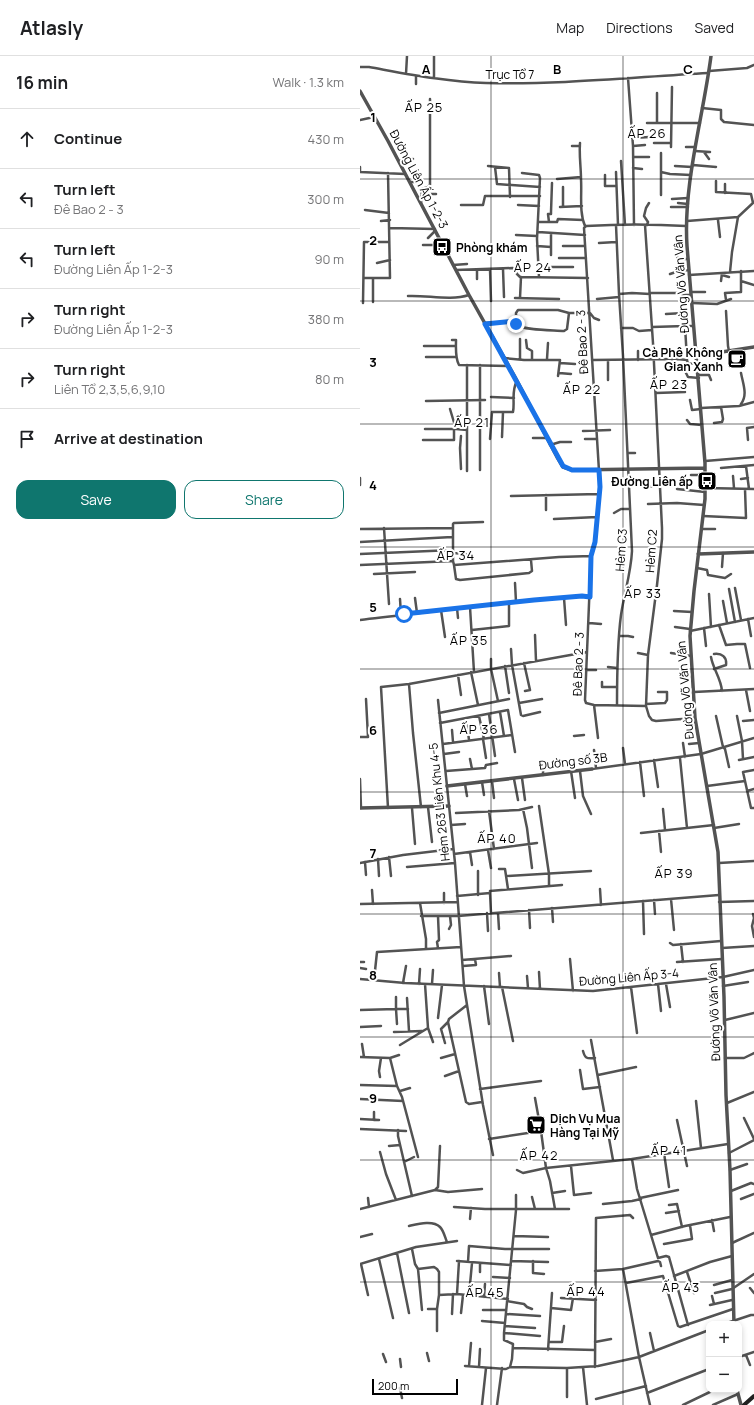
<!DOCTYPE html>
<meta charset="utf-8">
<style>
:root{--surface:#fff;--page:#f6f6f6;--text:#202124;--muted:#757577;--line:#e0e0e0;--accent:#0f766e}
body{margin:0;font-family:Manrope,sans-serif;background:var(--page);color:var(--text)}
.controls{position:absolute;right:12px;bottom:12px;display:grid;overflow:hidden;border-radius:8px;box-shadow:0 2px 6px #0003}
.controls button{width:36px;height:36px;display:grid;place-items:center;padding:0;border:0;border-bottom:1px solid var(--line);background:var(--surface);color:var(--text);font:20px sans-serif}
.scale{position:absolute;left:12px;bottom:10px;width:86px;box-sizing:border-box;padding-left:4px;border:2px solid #000;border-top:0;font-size:11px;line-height:14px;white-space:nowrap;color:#000;-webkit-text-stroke:3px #fff;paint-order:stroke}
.stop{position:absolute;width:12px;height:12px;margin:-9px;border:3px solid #1a73e8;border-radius:50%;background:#fff}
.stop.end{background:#1a73e8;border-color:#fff;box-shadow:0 1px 4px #0008}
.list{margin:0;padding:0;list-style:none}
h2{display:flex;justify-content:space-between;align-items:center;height:52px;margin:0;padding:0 16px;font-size:17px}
h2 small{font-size:13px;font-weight:400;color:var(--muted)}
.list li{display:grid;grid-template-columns:26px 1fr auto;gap:12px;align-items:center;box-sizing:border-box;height:60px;padding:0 16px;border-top:1px solid var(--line)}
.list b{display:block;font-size:15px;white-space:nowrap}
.list p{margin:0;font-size:13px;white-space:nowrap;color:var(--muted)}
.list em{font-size:13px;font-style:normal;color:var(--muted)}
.actions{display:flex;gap:8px;padding:12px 16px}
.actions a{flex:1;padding:9px 0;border:1px solid var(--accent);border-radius:12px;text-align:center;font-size:14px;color:var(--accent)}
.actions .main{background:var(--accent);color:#fff}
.icon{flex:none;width:22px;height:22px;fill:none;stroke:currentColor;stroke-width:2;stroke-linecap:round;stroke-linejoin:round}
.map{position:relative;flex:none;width:394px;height:1349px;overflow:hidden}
header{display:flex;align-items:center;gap:24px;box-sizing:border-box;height:56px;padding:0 20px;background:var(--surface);border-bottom:1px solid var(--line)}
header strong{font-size:19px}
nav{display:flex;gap:22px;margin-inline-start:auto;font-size:14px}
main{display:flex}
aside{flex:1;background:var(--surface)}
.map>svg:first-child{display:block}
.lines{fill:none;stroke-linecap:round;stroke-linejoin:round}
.minor{stroke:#535353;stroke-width:2.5}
.tertiary{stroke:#535353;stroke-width:3.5}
.secondary{stroke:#202020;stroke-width:4}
.route{stroke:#1a73e8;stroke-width:5}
.grid{fill:none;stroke:#000;stroke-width:1;stroke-opacity:0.55}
.labels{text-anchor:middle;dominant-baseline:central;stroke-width:4;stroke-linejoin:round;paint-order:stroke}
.street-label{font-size:12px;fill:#000;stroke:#fff}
.poi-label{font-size:12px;font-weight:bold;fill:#000;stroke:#fff;text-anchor:start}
.neighbourhood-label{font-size:13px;letter-spacing:1px;fill:#000;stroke:#fff}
.grid-label{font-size:13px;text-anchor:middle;font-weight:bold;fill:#000;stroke:#fff;stroke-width:4;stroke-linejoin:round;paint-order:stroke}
</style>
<header>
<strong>Atlasly</strong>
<nav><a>Map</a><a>Directions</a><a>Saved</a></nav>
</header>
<main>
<aside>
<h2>16 min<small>Walk · 1.3 km</small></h2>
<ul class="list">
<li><svg class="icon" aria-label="ahead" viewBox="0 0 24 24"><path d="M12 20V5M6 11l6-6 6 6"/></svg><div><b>Continue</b></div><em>430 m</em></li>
<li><svg class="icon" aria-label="left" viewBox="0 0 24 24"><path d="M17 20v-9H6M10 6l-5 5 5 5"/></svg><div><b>Turn left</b><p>Đê Bao 2 - 3</p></div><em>300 m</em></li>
<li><svg class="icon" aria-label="left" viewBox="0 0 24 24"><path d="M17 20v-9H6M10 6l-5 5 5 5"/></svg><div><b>Turn left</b><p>Đường Liên Ấp 1-2-3</p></div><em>90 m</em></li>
<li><svg class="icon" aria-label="right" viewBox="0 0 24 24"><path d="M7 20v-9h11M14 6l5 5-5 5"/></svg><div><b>Turn right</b><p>Đường Liên Ấp 1-2-3</p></div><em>380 m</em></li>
<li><svg class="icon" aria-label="right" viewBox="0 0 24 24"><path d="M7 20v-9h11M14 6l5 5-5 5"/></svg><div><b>Turn right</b><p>Liên Tổ 2,3,5,6,9,10</p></div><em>80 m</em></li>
<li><svg class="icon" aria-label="arrive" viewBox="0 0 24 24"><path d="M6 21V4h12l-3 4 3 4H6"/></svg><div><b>Arrive at destination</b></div></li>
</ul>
<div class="actions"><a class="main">Save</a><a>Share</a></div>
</aside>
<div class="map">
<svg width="394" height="1349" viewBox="0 0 394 1349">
<rect width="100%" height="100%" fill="#fff"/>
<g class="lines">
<path class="minor" d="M74,0V22
M0,11H9C48,18 87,26 126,27C200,29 274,21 348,17
M349,15L387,12L394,9
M46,18L47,0
M268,22L273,90L274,169
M56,28V20
M297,37V67H340
M342,52L361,54V63L364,66L394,69
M0,64L14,61
M287,67H297
M272,82L290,81
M220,87C219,100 221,111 221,123C222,138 219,156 225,170
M294,87H310
M212,90H220
M273,90L285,89
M311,91L312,31
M326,91H335
M335,95L350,96
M344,96L349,103
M301,97V116L310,118L331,119
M273,101H289
M39,105L53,103
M261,105L265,169
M333,109L356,111
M128,110L149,112L150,141
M315,110L332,111
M0,111V116
M135,111L137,128L180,131
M273,112L282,113
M0,116L45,118
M256,116L258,169
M162,117L179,119L180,122L177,183L179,221
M245,119V130H256
M197,123L221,121
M356,125V136L391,138L393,147
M50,126H59
M203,131V151
M365,137V128
M62,138H76
M301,139V116
M312,143L328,142
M61,147L62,133L68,131L70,129V43
M318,147L328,148
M101,149H123L125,140H180
M158,149L179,150
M200,151L222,150
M311,151H328
M5,154L29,157
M358,164L360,181
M21,165L30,164
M327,165L378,161L394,146
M179,166H197L198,163L223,164
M189,166L188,158H191V156L192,127
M256,169L259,238L263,300L272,495C271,517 264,538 261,559C257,589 257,619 257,649
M285,169L293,287L302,472V483L297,529L288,599L286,650L289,660L292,664L296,665L335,662
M287,169L288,166L284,160L286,152L289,147
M30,172L75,173
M178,176L225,179
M156,179L177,180
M68,182L75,175
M239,187L256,186
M63,189H82
M177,190L191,191
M203,190H225
M316,198L318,203H328
M191,199V177
M199,202H226
M17,207L30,204
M93,209L107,208
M178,211H213
M130,213L131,245
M143,213L144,241
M96,214L153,212L157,218L160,221L228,222
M117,214V223
M370,216L372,196L378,161
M310,218L319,215L329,214
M329,219L394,215
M362,219L369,221
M4,222H30L28,117
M13,222V246
M361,225L362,217
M381,225L394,229
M331,236H345
M290,237H320L323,239H331
M259,238L272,237L290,238
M48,240C68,239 90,245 109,239
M155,242L199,243
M160,242L161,221
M237,243L259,241
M366,244L365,237L381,236V215
M3,247L4,186H29
M332,247L357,248L371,243
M366,255L368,290L369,295
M209,257L207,273L204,275C193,274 163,275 156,268V257L158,254H198L209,257H230L234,262L239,264
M306,258L324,257
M125,267L156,265
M292,271L325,270L323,239
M261,272H273L279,275L292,274
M92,284H96C96,292 95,302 99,309L148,310
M166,284L167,292L172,295V303
M64,290H96
M66,301H96
M144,302L164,304H200L198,320
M160,303V283
M187,303L188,287
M232,304L317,303L327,304L328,308L337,307
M278,304V295
M327,304L325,270H333
M248,305V324
M200,307L215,308
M107,309V415
M199,317L211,318
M326,317L328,321L339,322
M381,317C383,328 388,339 381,348
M338,319H349L351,324
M296,337L325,336
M131,341L154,342
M330,344L332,354L341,353
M66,345L125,344
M341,352L379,350L394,346
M90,353L96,373L107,374
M327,364L330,368L342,369
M354,367L362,366L363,363L361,351
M65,373H95
M223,375L250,374
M101,380L100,392L101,413
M142,381L143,356
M173,382H187
M130,383L132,356H153C155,346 151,335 157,325
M225,383H237
M63,384H94V373
M388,384L387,372L394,371
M190,389L200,386H211
M268,397H275
M345,405L394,401
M386,410L389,433
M361,412L394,409
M120,414V309
M331,419H345
M373,420L374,432
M381,423L388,422
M0,429V422
M286,431L300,430
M346,432L394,433
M317,433L345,436
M151,440L239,438
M288,448L317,447L344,449
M186,454V439
M254,457L261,453H270
M343,460L386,462L385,433
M194,463L237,461
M123,466L94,467L93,468V505L94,509L199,501L231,500
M24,472L29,548
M0,473L93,472
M342,473H355
M0,486L92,481
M93,497L106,498
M0,498L93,494
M0,509L93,505
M94,509L96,523L100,524L169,517L172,515L171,504
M362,511L363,497
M337,512L347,514L348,519L365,522L371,518
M14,518L55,516
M155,527L156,546
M375,532L381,564
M369,533L375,566
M349,538L351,571
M55,542L57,557
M204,542L206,569
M40,543L41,559
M363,545L367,567
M110,551L114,616
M97,552L98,562
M81,554L85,581
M314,555L332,556
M388,563L391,580
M0,564C52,558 105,551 157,546C181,544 206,539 230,541
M229,567L241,568
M359,569L366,589L377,588H385L390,612
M315,571L330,573
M344,572L346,590
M112,574L149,570V547
M330,575L394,562
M175,579L176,605
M259,580H268L273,581
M151,593L152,609L161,659L163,660L180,656
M278,597L288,599
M311,597L331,600
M354,598C362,597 367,601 366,609L354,613
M351,601C353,613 361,622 362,635
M131,603V613L138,645
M164,607L170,634L165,635
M145,610L149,637
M248,611L257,612
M226,614H236
M111,616L118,649
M98,619L101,639
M242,626V631H257
M49,628L53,677L61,751
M386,634L390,655
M334,636L394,633
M78,644L95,807L104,930L123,1049L133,1099
M159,647L182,643
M286,648L305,647L307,644V636H298
M234,649L238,682
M286,650L234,649L226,647L225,644L231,500L235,486L240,431L224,172L226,170C259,168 293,168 326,170
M140,656L144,680
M79,657L149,643
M129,658L135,700
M119,660L124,683
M356,660L363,691L365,693L369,711
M377,660L382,685L383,703
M383,665L394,664
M80,667L148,654L155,696
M107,669L109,684
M92,674L93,686
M214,680L224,679
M0,681H8L6,643
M123,683L126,702
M323,687L325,701
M83,688L152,679
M329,688L339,687
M263,692L265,708
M234,694L236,712
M84,698L99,696
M320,702L327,772
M110,703L112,713
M294,704L298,731
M379,704L394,701
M280,706L284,740
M232,713L341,698L394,682
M86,715L125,712L126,709L137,707
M211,715L215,742
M220,715L223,740L231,758
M183,719V714L185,709
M162,722L165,744
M0,723L1,752
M154,723L158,744
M132,725L134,742
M385,725L383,716L394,714
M122,726L124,739
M105,728L107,740
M347,730L385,725L391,752H394
M387,735L394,733
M179,750L189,818V830
M68,751L72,786
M28,752L21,631L49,628L227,596
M52,752L55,788
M163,753L167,772L172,812
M303,753L305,774
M129,755L134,793
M96,757L159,754L172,751
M91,769L105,768
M354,772L379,768
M299,775L301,796
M281,777L354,769
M128,794L131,812
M110,796L112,809
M94,798L177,787
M29,801L31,820
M18,803L19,820
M5,806L6,819
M0,807L43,799L93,793
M359,807L394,805
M47,811L95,807
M139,813H145L148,833
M118,815V839
M146,820L231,815
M240,833L241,849
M12,834L13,848
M84,837V847
M130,837L131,857
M97,840L130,837V835L202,829
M311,843L314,874
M294,844L295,858
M283,845L284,878
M359,846L394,845
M60,847L66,883V893
M0,848L98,846
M192,852L193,866
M169,854L170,872
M127,857L128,875
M138,857L139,873
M393,858L394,862L392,870L394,881
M61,860H98L359,839
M89,873L91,869L90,860
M310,887L313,889L361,885
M321,888L323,906
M78,892L77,886L79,884L78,860
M362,892L394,890
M210,903L213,935
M102,904L151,900
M0,906H4
M317,906L362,903
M103,910L116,909L115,903
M0,912L6,913
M179,916L180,933
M139,917L140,931
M167,920L168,932
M0,923L45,927L233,935L363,921L394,914
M14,924L17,896L101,891
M43,927L46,910
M59,928L60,913
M72,928L73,914
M298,928L301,955
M306,928L310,951
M124,930L129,968
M363,930L388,926
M142,931L153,985
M271,931L277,977
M47,942L49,975
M107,949L89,963L88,966L106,1046L109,1048L122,1046
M0,954L36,953V941
M78,962L82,929
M365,964L394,957
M37,968L36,953H48
M0,971L21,970
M68,972L73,986
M34,976L62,975
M231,984L253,1104
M85,987L81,973L88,966
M2,988L4,1001
M40,989L68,972L65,928
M223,995C225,1002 226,1003 235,1002
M0,1001L30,1002L39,999
M30,1002L37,1030L42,1041L58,1101
M81,1002L95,998
M365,1002H384L394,997
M220,1014L223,1033L240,1031
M238,1019L276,1011
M85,1020L99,1015
M20,1021L19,1015L21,1002
M0,1029L37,1030
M120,1033L181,1025
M40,1035L50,1032
M175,1042L181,1075
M0,1043L43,1045
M336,1045L341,1092
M367,1047L394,1036
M384,1062L394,1083
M0,1063L19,1064
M14,1064V1056
M317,1064L327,1110
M0,1073L46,1075
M38,1074V1080L52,1140
M129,1083L181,1075L186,1112L190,1125L195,1153
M29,1090L40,1089
M20,1096L26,1118L36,1144
M304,1097L309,1131
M369,1097L394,1084
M272,1103L277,1133L298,1202L306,1200L309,1201L328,1269
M44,1106L54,1101
M211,1110L214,1139L231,1137
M157,1114L163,1117L186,1112L272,1103L368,1088
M370,1114L387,1108
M75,1134L88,1136L122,1133
M75,1134L78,1131L80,1090
M371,1135L391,1127L394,1128
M192,1137L205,1135
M172,1141L175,1153
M8,1142L9,1151
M280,1142L318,1134
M381,1143L394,1138
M243,1148L272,1145L281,1143
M309,1149L317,1148L322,1171
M94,1151L125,1153H209
M0,1153L75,1134
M306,1157L319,1155
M110,1163L111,1152
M352,1164L354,1175
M49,1170C58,1168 73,1164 80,1171C84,1175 85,1182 87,1186
M291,1179L325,1170L370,1161
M154,1180L188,1181
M0,1181L12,1178
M372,1187L394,1177
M304,1188L332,1183L330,1169
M52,1193L55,1208L58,1213L62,1254
M37,1197L49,1257
M19,1203L33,1262
M97,1205L151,1209
M151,1205L188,1206
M173,1205V1217L184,1218
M108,1206L109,1190L145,1193H189
M0,1208L56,1191L97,1185
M1,1208L8,1239
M58,1213L74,1211L77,1213L79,1216V1239
M263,1213L298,1205L300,1206L301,1210
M235,1215L263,1213L279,1301L290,1349
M120,1216V1207
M327,1216L334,1237
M314,1220L350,1206L372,1200
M133,1221L150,1222
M266,1227L303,1220L318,1270L320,1271L373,1253
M354,1229L372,1224
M390,1232L394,1237
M355,1237L372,1233L394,1218
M97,1238L99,1205
M109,1239L112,1207
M352,1240L354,1248
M124,1241L125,1228
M201,1242L236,1244
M147,1245L164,1248L167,1251L172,1253
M350,1249L372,1244
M191,1252L211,1254L213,1242
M68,1253H77L79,1239L97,1238L148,1243
M123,1254H146
M101,1257L103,1239
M92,1258L93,1238
M146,1258L180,1260
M122,1265L145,1267
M364,1268L391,1259H394
M145,1270L175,1272
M77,1275V1253
M144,1277L180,1280
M290,1277L294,1295
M189,1286H202L204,1270
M235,1286L251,1283
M153,1292L235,1294
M188,1294L192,1237
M67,1297L69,1305
M23,1298L26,1306
M386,1299L390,1309
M379,1301L394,1296
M40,1303L41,1311
M105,1310L146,1313L150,1311L207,1312L238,1310L279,1301L349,1274
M109,1310L111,1287
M119,1311L120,1293
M150,1311L152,1303L153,1288L144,1284V1277L156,1154V1139
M223,1311L227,1349
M235,1311L236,1162L270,1159L273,1162
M207,1312V1341
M40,1332L42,1342
M287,1337L349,1313
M236,1343L286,1330
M122,1349L126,1312
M137,1349L142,1312
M323,1349L354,1334
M353,1349L378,1338"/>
<path class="tertiary" d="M351,0C343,62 323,128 327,190L345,407V443L334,535L330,580L335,662L358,796L364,941L366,1039L370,1114L374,1268
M0,35L28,85L109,239L155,321L197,401L203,411L212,414L345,412
M336,300L394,291
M338,498L394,496
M87,730L232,713
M0,752L89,750
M377,1334L381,1349"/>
<path class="secondary" d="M384,1349L394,1340"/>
</g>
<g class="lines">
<path class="route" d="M44,558L174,544L222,540L230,541L231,500L235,486L240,431L239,414H212L203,410L125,268L156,265V268"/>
</g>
<path class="grid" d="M131,0V1349M263,0V1349M0,123H394M0,245H394M0,368H394M0,491H394M0,613H394M0,736H394M0,858H394M0,981H394M0,1104H394M0,1226H394"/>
<defs>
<symbol id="bus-square" viewBox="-11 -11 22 22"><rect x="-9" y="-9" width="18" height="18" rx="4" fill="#000" stroke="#fff"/><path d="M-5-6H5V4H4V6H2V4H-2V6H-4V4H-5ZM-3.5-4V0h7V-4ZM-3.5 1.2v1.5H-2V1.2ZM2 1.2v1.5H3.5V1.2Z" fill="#fff"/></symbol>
<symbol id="cafe-square" viewBox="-11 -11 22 22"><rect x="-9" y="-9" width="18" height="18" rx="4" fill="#000" stroke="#fff"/><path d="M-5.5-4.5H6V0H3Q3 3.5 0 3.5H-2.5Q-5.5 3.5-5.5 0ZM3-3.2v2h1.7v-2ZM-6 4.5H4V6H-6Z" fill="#fff"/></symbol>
<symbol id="supermarket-square" viewBox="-11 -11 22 22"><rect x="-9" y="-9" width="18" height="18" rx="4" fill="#000" stroke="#fff"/><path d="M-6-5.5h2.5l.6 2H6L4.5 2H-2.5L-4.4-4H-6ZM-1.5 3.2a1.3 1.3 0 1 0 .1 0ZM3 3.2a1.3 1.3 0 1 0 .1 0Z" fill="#fff"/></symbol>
</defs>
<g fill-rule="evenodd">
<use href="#bus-square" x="71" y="180" width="22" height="22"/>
<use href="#cafe-square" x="366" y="292" width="22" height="22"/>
<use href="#bus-square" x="336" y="414" width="22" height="22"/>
<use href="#supermarket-square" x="165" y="1058" width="22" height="22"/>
</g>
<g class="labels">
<g class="street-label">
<text x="150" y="18">Trục Tổ 7</text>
<text transform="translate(59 123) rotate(62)">Đường Liên Ấp 1-2-3</text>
<text transform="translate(321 228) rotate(-94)">Đường Võ Văn Vân</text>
<text transform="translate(222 286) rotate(-93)">Đê Bao 2 - 3</text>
<text transform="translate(261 494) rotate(-86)">Hẻm C3</text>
<text transform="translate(291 495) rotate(-86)">Hẻm C2</text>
<text transform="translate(218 608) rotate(-88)">Đê Bao 2 - 3</text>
<text transform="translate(325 634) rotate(-95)">Đường Võ Văn Vân</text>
<text transform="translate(213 705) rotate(-7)">Đường số 3B</text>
<text transform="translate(79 746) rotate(-96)">Hẻm 263 Liên Khu 4-5</text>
<text transform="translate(269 921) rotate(-5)">Đường Liên Ấp 3-4</text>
<text transform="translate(354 956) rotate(-92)">Đường Võ Văn Vân</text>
</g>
<g class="poi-label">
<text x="96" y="191">Phòng khám</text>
<text x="363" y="296" text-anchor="end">Cà Phê Không<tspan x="363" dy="14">Gian Xanh</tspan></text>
<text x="333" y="425" text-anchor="end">Đường Liên ấp</text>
<text x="190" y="1062">Dịch Vụ Mua<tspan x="190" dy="14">Hàng Tại Mỹ</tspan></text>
</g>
<g class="neighbourhood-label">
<text x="64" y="51">ẤP 25</text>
<text x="287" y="77">ẤP 26</text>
<text x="173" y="211">ẤP 24</text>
<text x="309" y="328">ẤP 23</text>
<text x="222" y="333">ẤP 22</text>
<text x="112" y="366">ẤP 21</text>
<text x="96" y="499">ẤP 34</text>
<text x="283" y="537">ẤP 33</text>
<text x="109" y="584">ẤP 35</text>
<text x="119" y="673">ẤP 36</text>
<text x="137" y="782">ẤP 40</text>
<text x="314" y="817">ẤP 39</text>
<text x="309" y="1094">ẤP 41</text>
<text x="179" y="1099">ẤP 42</text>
<text x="321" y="1231">ẤP 43</text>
<text x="226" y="1235">ẤP 44</text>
<text x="125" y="1236">ẤP 45</text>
</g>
</g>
<g class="grid-label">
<text x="66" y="18">A</text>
<text x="197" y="18">B</text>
<text x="328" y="18">C</text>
<text x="13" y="66">1</text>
<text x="13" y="189">2</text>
<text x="13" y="311">3</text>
<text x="13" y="434">4</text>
<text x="13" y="556">5</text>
<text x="13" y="679">6</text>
<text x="13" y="802">7</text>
<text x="13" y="924">8</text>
<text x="13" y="1047">9</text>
</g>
</svg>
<div class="controls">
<button>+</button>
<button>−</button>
</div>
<div class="scale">200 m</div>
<div class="stop" style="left:44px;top:558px"></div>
<div class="stop end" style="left:156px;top:268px"></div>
</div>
</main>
